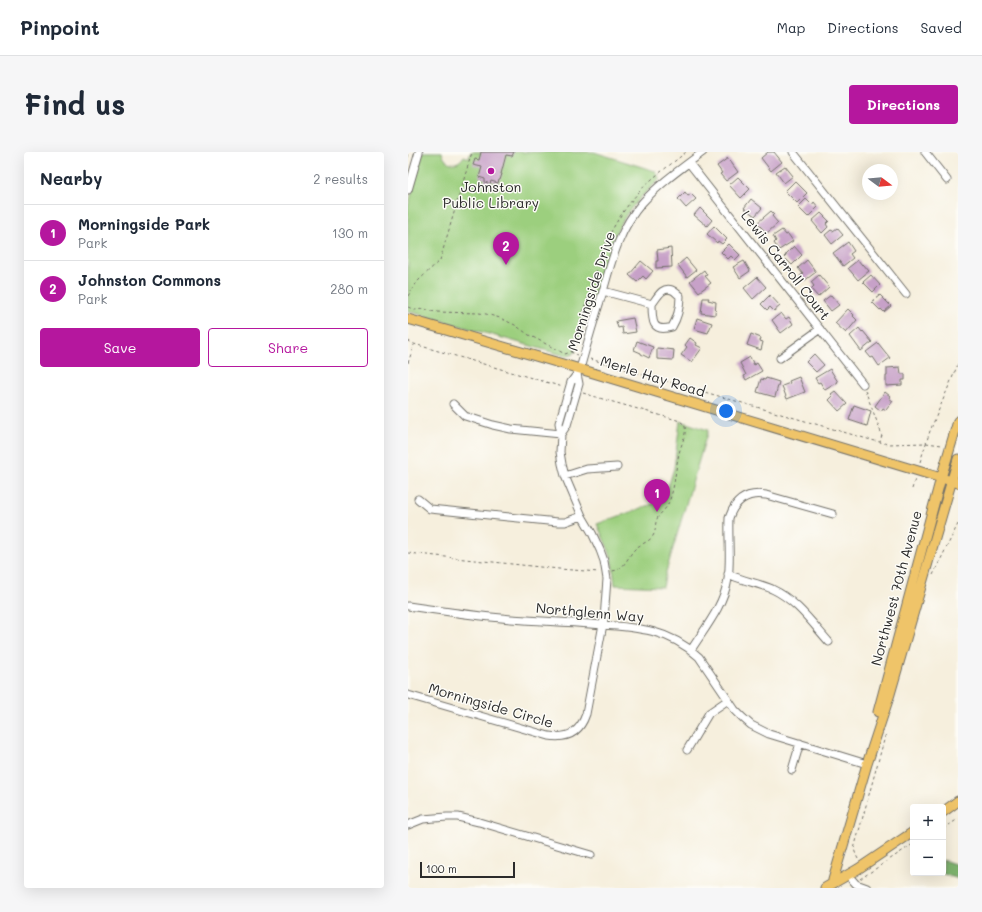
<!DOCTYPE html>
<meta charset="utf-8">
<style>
:root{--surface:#fff;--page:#f6f6f7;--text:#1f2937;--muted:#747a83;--line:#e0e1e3;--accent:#b5179e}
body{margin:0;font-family:Mali,sans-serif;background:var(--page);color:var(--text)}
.controls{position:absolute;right:12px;bottom:12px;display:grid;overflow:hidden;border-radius:4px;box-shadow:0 4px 16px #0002}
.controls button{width:36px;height:36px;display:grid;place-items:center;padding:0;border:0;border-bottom:1px solid var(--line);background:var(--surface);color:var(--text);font:20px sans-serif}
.compass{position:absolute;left:454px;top:12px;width:36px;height:36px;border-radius:50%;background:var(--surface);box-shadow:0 4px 16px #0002;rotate:106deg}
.scale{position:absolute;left:12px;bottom:10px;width:95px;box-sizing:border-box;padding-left:4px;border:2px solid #2b2b2b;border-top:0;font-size:11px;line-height:14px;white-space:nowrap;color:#2b2b2b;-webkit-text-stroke:3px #fdfcf7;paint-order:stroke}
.you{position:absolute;left:318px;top:259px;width:14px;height:14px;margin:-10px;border:3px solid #fff;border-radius:50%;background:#1a73e8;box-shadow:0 0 0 6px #1a73e833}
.badge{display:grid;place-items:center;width:26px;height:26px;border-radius:50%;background:var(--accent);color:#fff;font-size:13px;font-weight:700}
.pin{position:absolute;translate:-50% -33px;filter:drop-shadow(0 1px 2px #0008)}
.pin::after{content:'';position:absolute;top:21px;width:14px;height:12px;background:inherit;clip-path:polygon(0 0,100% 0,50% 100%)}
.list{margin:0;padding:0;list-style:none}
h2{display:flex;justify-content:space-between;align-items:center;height:52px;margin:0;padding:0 16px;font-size:17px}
h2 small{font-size:13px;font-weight:400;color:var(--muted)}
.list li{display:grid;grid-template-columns:26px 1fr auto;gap:12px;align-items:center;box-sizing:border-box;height:56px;padding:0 16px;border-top:1px solid var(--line)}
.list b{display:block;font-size:15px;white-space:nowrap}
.list p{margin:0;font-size:13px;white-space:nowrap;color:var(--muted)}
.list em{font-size:13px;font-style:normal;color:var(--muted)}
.actions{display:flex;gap:8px;padding:12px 16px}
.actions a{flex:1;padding:9px 0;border:1px solid var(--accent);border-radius:4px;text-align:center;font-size:14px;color:var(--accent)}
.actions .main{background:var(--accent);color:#fff}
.map{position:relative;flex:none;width:550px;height:736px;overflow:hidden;border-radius:4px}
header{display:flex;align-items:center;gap:24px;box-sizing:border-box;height:56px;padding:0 20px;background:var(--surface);border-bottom:1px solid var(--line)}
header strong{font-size:19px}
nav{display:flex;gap:22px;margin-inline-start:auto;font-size:14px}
.intro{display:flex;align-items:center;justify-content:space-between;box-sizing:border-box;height:96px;padding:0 24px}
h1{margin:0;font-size:28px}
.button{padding:10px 18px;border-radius:4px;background:var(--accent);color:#fff;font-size:14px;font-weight:700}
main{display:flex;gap:24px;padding:0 24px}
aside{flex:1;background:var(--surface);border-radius:4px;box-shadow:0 4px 16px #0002}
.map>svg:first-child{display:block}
.green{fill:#9ccf7e;stroke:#647d54}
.forest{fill:#7db26d;stroke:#546e4c}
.building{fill:#c7a1c8}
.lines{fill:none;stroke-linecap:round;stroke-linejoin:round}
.minor-casing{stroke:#727069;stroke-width:9}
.major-casing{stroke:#727069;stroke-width:11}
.path{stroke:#727069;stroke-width:1;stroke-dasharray:3 3;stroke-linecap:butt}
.minor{stroke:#fff;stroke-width:7}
.major{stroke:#efc469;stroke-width:9}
.poi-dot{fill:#b5179e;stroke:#fdfcf7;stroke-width:1.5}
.labels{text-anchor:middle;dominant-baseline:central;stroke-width:3;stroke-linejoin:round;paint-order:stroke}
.poi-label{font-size:14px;fill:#2b2b2b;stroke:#fdfcf7}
.street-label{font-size:14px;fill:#2b2b2b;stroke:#fdfcf7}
</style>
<header>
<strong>Pinpoint</strong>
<nav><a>Map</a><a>Directions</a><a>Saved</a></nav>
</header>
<div class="intro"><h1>Find us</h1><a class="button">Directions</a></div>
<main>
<aside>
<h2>Nearby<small>2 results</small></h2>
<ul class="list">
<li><span class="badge">1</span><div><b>Morningside Park</b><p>Park</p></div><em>130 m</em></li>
<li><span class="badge">2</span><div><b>Johnston Commons</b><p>Park</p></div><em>280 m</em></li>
</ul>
<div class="actions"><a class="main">Save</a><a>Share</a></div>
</aside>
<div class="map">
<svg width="550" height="736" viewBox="0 0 550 736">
<rect width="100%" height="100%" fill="#fdfcf7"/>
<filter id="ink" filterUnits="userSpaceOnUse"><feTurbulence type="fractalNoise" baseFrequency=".025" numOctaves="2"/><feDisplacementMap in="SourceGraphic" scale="8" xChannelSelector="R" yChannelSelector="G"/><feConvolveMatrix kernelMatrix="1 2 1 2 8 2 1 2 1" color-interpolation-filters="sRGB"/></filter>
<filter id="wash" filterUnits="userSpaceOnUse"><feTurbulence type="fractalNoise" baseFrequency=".012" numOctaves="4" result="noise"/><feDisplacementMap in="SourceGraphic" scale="16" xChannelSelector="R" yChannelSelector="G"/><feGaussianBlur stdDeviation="0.9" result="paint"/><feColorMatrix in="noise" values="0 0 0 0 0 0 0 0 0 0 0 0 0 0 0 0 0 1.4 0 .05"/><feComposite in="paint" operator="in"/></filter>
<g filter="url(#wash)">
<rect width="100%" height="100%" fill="#f6efdd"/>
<path class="green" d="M15,0H34C36,12 49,16 56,4L61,6L63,0H186L247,19L252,27L233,45L220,60L210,77L203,93L191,133L176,171L168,199L164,203L158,204L0,159V55Z
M272,269L300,278L258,420L255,435L207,433L205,416L202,401L189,372L256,348L266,316Z"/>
<path class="forest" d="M535,708L550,713V727L533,721H535Z"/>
<g id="blocks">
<path class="building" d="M73,0H106L104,4L98,3L93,22H94L92,28H91L90,31L83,29L82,32L77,30V27L71,25L74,15L65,13L67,7L71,8Z
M360,0H366L374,10L363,19L353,6Z
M320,6L330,20L318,29L312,22L314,21L309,14Z
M377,14L385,24L376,31L368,20Z
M330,25L342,37L333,46L321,33Z
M387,29L399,41L389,51L377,39Z
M277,40L280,44L283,42L288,47L278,56L270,47Z
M343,47L354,56L347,64L336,56Z
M398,47L404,53L406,50L410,55L400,65L390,55Z
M292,56L304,68L299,74L286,63Z
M363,59L366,62L364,64L370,71L359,81L349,71Z
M413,61L421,69L418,72L420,75L414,81L404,69Z
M306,74L319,87L314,92L310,89L309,91L299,82Z
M429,76L435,83L424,92L417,83L423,78L425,79Z
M374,78L378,83L380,82L385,89L371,98L366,91L368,89L365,84Z
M440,90L446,99L442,102L445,106L435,114L425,101Z
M321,92L332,103L327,108L323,104L320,107L313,100Z
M386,94L394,103L384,113L376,105L378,103V102Z
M263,96L264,115L248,116V109H250L249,98Z
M278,106L288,118L279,125L270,113Z
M399,108L408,120L396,129L392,124L395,122L390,116Z
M450,108L454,113L455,112L461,119L450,128L440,116Z
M233,109L245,119L238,127L235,124L229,130L221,123Z
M336,109L342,119L332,126L325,115Z
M296,118L299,123L297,124L303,131L291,140L282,129Z
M411,123L421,135L410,145L403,137L406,134L403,130Z
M463,123L472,133L465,140L455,130Z
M349,125L358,135L345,147L336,136Z
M362,143L372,154L366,159L362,155L359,158L353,152Z
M423,143L431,153L423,159L415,149Z
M472,143L483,154L476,160L473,157L472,158L464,150Z
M295,146H301L300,148L308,150L307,163L293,161Z
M440,157L446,163L445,164L449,168L438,181L427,171Z
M373,161L378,167L381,165L385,172L373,181L364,168Z
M225,166L228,180L215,182L214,175L210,176L208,169Z
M289,166L304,171L300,181L286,177Z
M451,176L454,180L455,179L464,190L453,199L442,184Z
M343,182L353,186L352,189L355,190L353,198L339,193Z
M282,186L289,191L288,193L294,196L284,210L273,203L279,195L277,193Z
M229,189L245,195L241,206L233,202V201L226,198Z
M470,191L482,206L471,214L465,205L463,206L458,200Z
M249,196L266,198L265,208L249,207Z
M406,202L416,213L408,220L398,210Z
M342,205L346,213L349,211L354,219L338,228L336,224L338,223L332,211Z
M492,215L493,222H497V228H494V233L478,234V224H479V216Z
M422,217L430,230L417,238L412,230L410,231L407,226Z
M391,225L397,240L379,247L374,234L382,231L381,229Z
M358,226L371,230L367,245L349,240L353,227L357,228Z
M427,239L439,252L431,259L421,248L425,244L423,242Z
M477,240L482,244L481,246L485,249L478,258L475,256L473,259L467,254Z
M446,253L463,259L459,274L441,268Z"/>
</g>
</g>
<g filter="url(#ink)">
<use href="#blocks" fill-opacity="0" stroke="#727069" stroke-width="1"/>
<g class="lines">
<defs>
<path id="minor" d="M385,0L498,142
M517,0L539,28
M281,11L455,232
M0,38L11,0
M195,139L244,152C244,169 244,181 264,175C270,165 272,156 272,144C269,142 267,139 264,138C254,134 249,146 244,152
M372,206L412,177
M169,222L171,232L159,273L153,282L151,271L163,230L169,222L172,217C179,192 186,168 194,143C203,111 211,77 234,51C252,31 274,16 295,0
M157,324L179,317L209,315
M10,347L22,357L150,370H157L174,364
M320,422C335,429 350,431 364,437C388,448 404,471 421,490
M0,454C34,459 69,464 103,467C129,469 156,470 182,472C223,475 259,475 291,505L327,558L335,566L343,573L361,582L459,612
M283,498C297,476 316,453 320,427C323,407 320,386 321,366C327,348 339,340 358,343L425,362
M0,543L141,584C160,587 172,580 178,562L196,467L199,427L196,409L192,398L184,381L174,364L157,324L154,312L152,300L153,282L103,277L85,273L57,264L45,252
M279,598L301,561L320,548
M384,618L392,591
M0,673L15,667L39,665H50L71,670L183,703
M440,723L448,732L459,736"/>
<path id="major" d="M0,167L172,217L550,331
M470,560L533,326L550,269
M535,660L550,649
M425,731V728L459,612L482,542L550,307
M417,736L450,717L505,680"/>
</defs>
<use href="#minor" class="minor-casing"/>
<use href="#major" class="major-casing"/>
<path class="path" d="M0,5L1,0
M0,144L4,137L11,128L32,108L64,0
M0,155L7,158L16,157L27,160L71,161L78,162L92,166L107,173L121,183L157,202L163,200L169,203
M0,189L6,192L155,235
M163,200L165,197C170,176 177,156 183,136C187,125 189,114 193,104C200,81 216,56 232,39C245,24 263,13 278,0
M182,207L463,288L480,292L518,291L534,293
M0,211L6,193
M457,238L474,283L472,290
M175,241L198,248L269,268C272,269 276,271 277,275C279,282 272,295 271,302C267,317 267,338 260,352C257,359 249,363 248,370C247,373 248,378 246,382C243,390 233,391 227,397C219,405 217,418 204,419
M512,310L522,279L550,212
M504,337L507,327
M0,401L151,417L191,420
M525,423L550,372
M535,677L550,667
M450,707L448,703L446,697L478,581
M452,727L505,692"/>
<use href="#minor" class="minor"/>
<use href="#major" class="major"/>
</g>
</g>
<circle class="poi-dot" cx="83" cy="19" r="4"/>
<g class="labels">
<g class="poi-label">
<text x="83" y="34">Johnston<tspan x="83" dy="16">Public Library</tspan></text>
</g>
<g class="street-label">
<text transform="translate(378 113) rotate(52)">Lewis Carroll Court</text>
<text transform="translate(183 139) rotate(-72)">Morningside Drive</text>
<text transform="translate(245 224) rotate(17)">Merle Hay Road</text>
<text transform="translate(488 436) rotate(-75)">Northwest 70th Avenue</text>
<text transform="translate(182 460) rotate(5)">Northglenn Way</text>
<text transform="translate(83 553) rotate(16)">Morningside Circle</text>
</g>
</g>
</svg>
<div class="controls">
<button>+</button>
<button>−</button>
</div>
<svg class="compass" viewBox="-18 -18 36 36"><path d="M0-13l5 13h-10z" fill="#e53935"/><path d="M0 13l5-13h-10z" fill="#747a83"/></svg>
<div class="scale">100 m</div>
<div class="you"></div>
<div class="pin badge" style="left:249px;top:360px">1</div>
<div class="pin badge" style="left:98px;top:113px">2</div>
</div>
</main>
